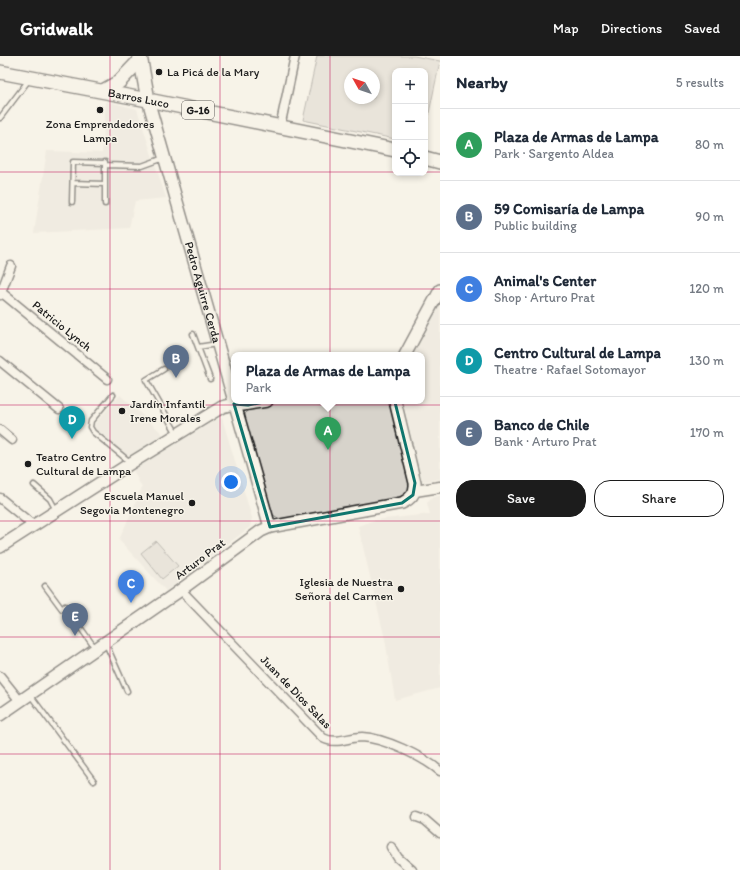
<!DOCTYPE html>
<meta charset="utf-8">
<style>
:root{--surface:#fff;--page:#f2f2f3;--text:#1f2937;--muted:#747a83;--line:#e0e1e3;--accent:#1c1c1c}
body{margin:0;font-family:Itim,sans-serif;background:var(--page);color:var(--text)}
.controls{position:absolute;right:12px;top:12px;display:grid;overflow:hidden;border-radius:8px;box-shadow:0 2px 6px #0003}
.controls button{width:36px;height:36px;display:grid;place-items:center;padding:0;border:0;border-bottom:1px solid var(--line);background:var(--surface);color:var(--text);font:20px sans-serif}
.compass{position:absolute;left:344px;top:12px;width:36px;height:36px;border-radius:50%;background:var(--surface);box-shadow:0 2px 6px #0003;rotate:310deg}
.you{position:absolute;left:231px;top:426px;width:14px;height:14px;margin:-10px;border:3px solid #fff;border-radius:50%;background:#1a73e8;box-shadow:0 0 0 6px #1a73e833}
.badge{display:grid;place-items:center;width:26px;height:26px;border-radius:50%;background:var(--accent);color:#fff;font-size:13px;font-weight:700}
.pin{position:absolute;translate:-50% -33px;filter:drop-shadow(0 1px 2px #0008)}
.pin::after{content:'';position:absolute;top:21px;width:14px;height:12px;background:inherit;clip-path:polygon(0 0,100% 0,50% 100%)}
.popup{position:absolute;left:231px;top:296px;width:194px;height:52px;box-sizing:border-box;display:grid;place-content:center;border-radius:8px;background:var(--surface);filter:drop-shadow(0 1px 3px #0005);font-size:13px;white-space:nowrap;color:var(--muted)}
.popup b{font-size:15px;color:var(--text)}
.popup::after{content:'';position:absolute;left:50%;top:100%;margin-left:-8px;border:8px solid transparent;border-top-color:var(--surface)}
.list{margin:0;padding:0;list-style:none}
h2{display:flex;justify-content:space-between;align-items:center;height:52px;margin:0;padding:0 16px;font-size:17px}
h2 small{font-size:13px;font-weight:400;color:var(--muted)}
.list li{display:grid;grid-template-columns:26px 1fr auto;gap:12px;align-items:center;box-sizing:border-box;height:72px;padding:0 16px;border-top:1px solid var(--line)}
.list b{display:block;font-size:15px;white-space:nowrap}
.list p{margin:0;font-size:13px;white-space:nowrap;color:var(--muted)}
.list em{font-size:13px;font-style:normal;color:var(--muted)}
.actions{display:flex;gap:8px;padding:12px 16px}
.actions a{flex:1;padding:9px 0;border:1px solid var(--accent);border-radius:16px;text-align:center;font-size:14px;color:var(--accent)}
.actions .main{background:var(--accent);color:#fff}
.icon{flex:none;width:22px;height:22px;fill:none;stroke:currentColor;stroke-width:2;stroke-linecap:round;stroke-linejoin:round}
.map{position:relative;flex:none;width:440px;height:814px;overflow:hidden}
header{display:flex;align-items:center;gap:24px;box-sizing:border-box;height:56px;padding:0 20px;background:var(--accent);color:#fff}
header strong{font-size:19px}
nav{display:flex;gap:22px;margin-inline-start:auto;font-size:14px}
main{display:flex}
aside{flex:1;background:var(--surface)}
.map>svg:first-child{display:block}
.built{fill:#e6e3d9}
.green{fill:#d7d3cb;stroke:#7a7874;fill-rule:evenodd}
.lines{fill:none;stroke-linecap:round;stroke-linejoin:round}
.service-casing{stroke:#1c1c1c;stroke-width:7}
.minor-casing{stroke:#1c1c1c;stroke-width:11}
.tertiary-casing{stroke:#1c1c1c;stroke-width:13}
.secondary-casing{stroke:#1c1c1c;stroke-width:14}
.primary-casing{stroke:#1c1c1c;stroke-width:16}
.service{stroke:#f7f3e8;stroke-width:4}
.minor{stroke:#f7f3e8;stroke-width:8}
.tertiary{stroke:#f7f3e8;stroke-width:10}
.secondary{stroke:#f7f3e8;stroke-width:11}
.primary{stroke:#f7f3e8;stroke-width:13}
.marked{fill:none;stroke:#0f766e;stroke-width:3;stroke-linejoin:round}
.grid{fill:none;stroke:#c2185b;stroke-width:1;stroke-opacity:0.55}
.poi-dot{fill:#1c1c1c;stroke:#f7f3e8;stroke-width:1.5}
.labels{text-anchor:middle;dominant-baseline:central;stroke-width:3;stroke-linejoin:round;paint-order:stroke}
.shield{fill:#f7f3e8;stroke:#5e5c59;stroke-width:1}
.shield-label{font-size:11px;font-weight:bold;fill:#1c1c1c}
.poi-label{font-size:12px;fill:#1c1c1c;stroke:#f7f3e8;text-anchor:start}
.street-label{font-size:12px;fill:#1c1c1c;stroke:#f7f3e8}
</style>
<header>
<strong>Gridwalk</strong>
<nav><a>Map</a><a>Directions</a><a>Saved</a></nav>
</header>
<main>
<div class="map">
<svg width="440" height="814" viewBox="0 0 440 814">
<rect width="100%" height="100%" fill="#f7f3e8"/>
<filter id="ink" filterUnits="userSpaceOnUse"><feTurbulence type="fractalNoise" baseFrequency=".025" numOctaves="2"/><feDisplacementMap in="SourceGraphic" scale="8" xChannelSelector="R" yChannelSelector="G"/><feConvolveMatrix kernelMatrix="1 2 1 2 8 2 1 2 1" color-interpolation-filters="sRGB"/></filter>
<g filter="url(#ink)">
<path class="built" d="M106,45L137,53L166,142L135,145L129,172L34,177L47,95L102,97Z
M440,249V423L422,426L403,345H422V299H413Z
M120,339L164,379L128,401L91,372Z
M222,362L252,462L250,471L166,535L119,484L142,432L133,414L215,364Z
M440,440V632L395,644L385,583L358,470L375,464L430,458L427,447L433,441Z"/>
<path class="green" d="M317,0H414L440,5L425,76V15H395V83L303,64ZM350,18H374V42H350Z
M290,345H391L411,428L409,436L404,442L280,463L273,459L244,360C250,347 277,347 290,345Z
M156,485L178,510L162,523L141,497Z"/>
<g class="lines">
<defs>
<path id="service" d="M0,62L28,25
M105,109L142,110L164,102
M73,127L105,128
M72,146L73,106L105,107
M105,148V106
M193,278L210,323
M198,291L217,288
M164,313L146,324L177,378
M113,339L91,365L90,371L93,376L130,406
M34,429L50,443L56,454
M45,530L62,553L65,550L95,592
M106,588L127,635
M31,640L94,725"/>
<path id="minor" d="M280,71L295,0
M1,236L107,323
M0,239L11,210
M0,305L59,353
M0,374L12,384
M0,442L33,469
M181,534L323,682C336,689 348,681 362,681C384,682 422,700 440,715
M0,620L20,645
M417,761L425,764L440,777
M391,791L398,802L412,814"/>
<path id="tertiary" d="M415,435L440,431"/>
<g id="secondary">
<path id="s1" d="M148,44L270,471"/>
<path d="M405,299L440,234"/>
<path d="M0,491L131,407L222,351L234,348L243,349L267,345"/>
<path d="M0,659L175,538L261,475L270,471L402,447C411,443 416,437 415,427L395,345"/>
</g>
<g id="primary">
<path d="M140,0L148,44"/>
<path id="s2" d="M0,16L148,44L395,94"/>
<path d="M103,35L119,26L140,4"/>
<path d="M425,102L440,106"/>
</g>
</defs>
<use href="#service" class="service-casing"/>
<use href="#minor" class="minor-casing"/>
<use href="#tertiary" class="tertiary-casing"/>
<use href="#secondary" class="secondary-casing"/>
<use href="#primary" class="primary-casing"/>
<use href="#service" class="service"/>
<use href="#minor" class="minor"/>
<use href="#tertiary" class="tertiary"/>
<use href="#secondary" class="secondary"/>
<use href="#primary" class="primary"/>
</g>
</g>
<path d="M0 0H440V814H0ZM389,322L415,427L413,439L402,447L270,471L234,348L248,349Z" fill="#f7f3e8" fill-opacity=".55" fill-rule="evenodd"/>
<path class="marked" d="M389,322L415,427L413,439L402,447L270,471L234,348L248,349Z"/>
<path class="grid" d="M110,0V814M220,0V814M330,0V814M0,116H395M425,116H440M0,233H440M0,349H440M0,465H440M0,581H440M0,698H440"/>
<g class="poi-dot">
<circle cx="159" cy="16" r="4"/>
<circle cx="100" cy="54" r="4"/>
<circle cx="122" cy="355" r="4"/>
<circle cx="28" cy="408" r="4"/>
<circle cx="192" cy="447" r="4"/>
<circle cx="401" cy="533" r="4"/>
</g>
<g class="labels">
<rect class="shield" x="182" y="45" width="32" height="18" rx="3"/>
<g class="shield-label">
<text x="198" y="54">G-16</text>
</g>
<g class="poi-label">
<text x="167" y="16">La Picá de la Mary</text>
<text x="100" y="68" text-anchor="middle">Zona Emprendedores<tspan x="100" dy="14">Lampa</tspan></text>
<text x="130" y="348">Jardín Infantil<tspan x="130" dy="14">Irene Morales</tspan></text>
<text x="36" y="401">Teatro Centro<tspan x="36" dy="14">Cultural de Lampa</tspan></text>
<text x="184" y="440" text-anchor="end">Escuela Manuel<tspan x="184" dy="14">Segovia Montenegro</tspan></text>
<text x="393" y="526" text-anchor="end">Iglesia de Nuestra<tspan x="393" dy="14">Señora del Carmen</tspan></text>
</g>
<g class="street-label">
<text stroke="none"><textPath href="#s2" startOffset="141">Barros Luco</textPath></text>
<text stroke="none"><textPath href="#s1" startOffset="200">Pedro Aguirre Cerda</textPath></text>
<text transform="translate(62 270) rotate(39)">Patricio Lynch</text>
<text transform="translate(200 503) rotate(-37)">Arturo Prat</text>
<text transform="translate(296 636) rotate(46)">Juan de Dios Salas</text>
</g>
</g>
</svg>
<div class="controls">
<button>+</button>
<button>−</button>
<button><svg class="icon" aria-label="locate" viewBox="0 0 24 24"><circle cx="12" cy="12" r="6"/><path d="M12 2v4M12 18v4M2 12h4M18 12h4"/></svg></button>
</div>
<svg class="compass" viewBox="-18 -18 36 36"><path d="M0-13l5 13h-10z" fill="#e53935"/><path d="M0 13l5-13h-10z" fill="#747a83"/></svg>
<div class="you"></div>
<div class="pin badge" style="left:328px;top:394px;background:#2e9e5b">A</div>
<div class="popup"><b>Plaza de Armas de Lampa</b>Park</div>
<div class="pin badge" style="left:176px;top:322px;background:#5c6f8a">B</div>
<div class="pin badge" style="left:131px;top:547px;background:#3f7fe0">C</div>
<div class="pin badge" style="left:72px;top:383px;background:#0f9aa8">D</div>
<div class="pin badge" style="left:75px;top:580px;background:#5c6f8a">E</div>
</div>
<aside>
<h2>Nearby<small>5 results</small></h2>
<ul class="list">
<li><span class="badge" style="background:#2e9e5b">A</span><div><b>Plaza de Armas de Lampa</b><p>Park · Sargento Aldea</p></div><em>80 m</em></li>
<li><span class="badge" style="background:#5c6f8a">B</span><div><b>59 Comisaría de Lampa</b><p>Public building</p></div><em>90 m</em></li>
<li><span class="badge" style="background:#3f7fe0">C</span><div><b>Animal's Center</b><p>Shop · Arturo Prat</p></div><em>120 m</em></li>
<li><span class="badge" style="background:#0f9aa8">D</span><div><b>Centro Cultural de Lampa</b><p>Theatre · Rafael Sotomayor</p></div><em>130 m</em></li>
<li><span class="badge" style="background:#5c6f8a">E</span><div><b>Banco de Chile</b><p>Bank · Arturo Prat</p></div><em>170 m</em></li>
</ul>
<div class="actions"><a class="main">Save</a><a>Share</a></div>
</aside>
</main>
